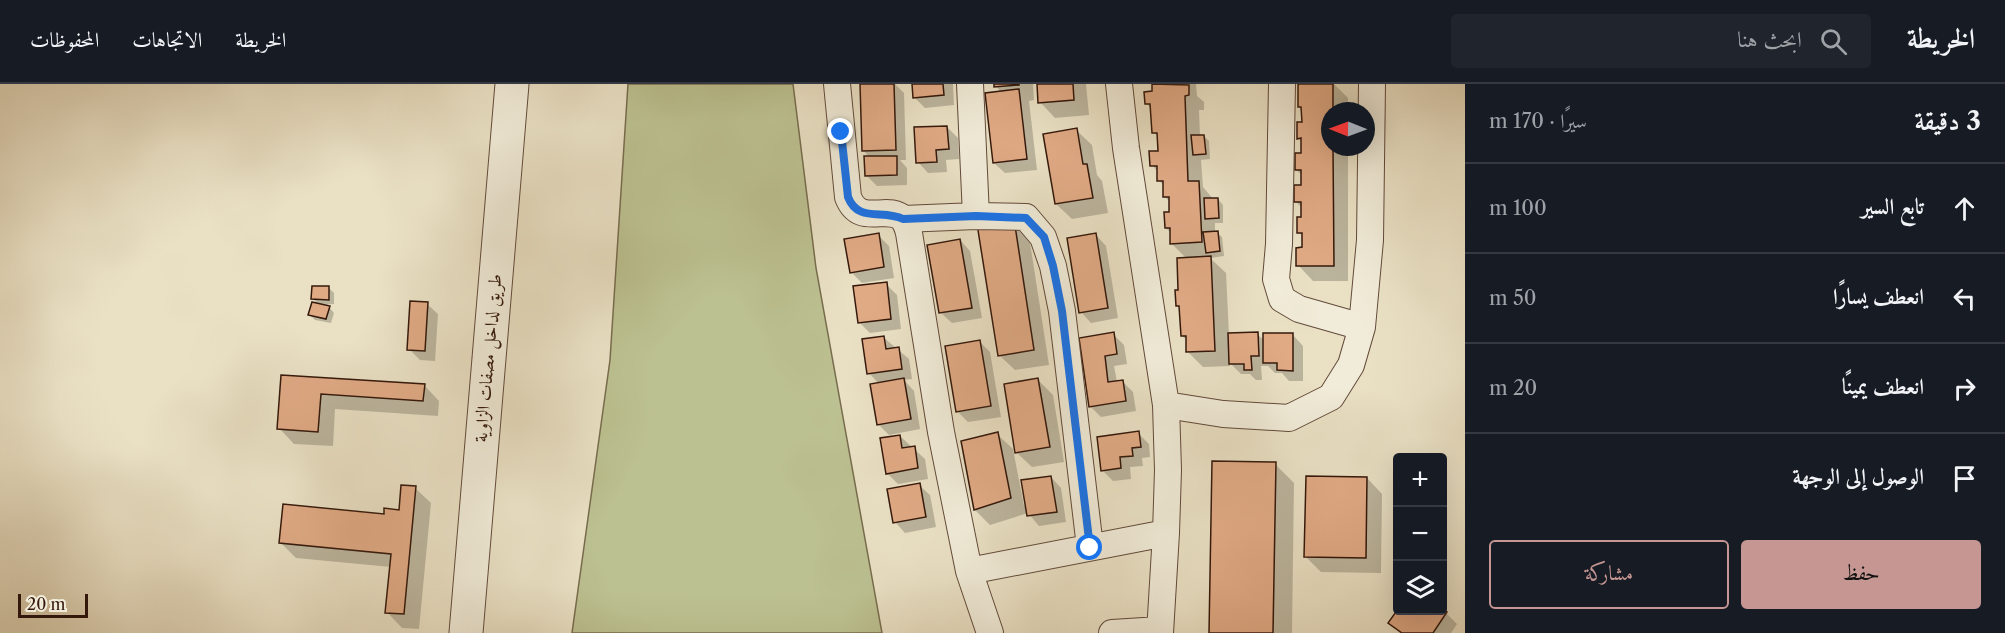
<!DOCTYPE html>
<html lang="ar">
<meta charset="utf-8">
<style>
:root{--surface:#171b24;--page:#20242c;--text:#f1f3f6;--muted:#9ea1a6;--line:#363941;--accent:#c59692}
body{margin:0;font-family:"Libre Caslon Text",Amiri,serif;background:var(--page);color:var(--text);direction:rtl}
.controls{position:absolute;right:18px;bottom:18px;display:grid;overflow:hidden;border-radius:6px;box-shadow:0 6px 24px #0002}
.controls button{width:54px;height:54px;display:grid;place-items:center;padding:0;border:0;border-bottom:2px solid var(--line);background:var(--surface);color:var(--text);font:30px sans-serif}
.compass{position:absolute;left:1321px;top:18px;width:54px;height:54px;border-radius:50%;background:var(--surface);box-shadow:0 6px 24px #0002;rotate:271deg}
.scale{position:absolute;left:18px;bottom:15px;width:70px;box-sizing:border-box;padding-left:6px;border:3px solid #34180b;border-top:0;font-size:16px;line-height:21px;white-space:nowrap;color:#34180b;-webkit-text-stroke:4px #f1ecd9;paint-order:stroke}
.stop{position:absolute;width:18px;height:18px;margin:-14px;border:4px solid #1a73e8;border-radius:50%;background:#fff}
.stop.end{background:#1a73e8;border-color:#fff;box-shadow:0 2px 6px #0008}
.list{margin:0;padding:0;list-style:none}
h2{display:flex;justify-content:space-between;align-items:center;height:78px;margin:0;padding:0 24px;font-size:26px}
h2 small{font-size:20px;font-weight:400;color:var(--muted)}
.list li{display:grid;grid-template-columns:39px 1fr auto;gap:18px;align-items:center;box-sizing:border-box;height:90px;padding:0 24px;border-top:2px solid var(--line)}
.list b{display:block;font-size:22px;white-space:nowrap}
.list em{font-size:20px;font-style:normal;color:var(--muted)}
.actions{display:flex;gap:12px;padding:18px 24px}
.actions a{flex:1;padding:14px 0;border:2px solid var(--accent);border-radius:6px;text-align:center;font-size:21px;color:var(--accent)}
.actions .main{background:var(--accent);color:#111}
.icon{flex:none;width:33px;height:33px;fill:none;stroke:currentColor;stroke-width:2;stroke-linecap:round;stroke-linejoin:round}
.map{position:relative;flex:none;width:1465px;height:549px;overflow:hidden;direction:ltr}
header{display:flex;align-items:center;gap:36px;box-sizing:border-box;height:84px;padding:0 30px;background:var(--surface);border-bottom:2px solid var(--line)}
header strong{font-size:28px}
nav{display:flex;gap:33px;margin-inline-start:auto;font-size:21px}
.search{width:420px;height:54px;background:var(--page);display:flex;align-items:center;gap:15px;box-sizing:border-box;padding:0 21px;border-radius:6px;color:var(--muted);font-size:22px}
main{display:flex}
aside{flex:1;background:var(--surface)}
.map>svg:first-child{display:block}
.green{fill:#bcc191;stroke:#786c4e;stroke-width:1.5}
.shadow{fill:#0003}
.building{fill:#e0aa85;stroke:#34180b;stroke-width:1.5}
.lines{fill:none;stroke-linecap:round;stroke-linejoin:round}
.minor-casing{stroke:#624a3a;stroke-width:28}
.tertiary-casing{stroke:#624a3a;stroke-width:35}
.minor{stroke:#f1ecd9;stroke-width:26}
.tertiary{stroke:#f1ecd9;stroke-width:33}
.route{stroke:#1a73e8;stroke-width:8}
.labels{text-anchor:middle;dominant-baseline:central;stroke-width:6;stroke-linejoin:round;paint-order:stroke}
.street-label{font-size:18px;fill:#34180b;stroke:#f1ecd9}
</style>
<header>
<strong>الخريطة</strong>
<div class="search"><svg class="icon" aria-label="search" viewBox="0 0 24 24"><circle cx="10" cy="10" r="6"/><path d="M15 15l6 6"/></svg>ابحث هنا</div>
<nav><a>الخريطة</a><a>الاتجاهات</a><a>المحفوظات</a></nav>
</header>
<main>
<aside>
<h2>3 دقيقة<small>سيرًا · 170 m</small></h2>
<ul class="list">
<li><svg class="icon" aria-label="ahead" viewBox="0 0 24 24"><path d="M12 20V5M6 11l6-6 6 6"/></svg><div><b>تابع السير</b></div><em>100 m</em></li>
<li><svg class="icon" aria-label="left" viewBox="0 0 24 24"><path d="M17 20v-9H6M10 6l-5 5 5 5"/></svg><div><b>انعطف يسارًا</b></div><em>50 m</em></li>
<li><svg class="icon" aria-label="right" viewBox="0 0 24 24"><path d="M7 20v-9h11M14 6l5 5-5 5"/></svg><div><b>انعطف يمينًا</b></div><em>20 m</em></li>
<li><svg class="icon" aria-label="arrive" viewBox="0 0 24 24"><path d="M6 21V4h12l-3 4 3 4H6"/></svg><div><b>الوصول إلى الوجهة</b></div></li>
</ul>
<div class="actions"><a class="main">حفظ</a><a>مشاركة</a></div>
</aside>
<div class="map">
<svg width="1465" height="549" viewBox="0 0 1465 549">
<rect width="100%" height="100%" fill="#eae1c5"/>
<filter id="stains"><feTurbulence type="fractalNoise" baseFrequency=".00333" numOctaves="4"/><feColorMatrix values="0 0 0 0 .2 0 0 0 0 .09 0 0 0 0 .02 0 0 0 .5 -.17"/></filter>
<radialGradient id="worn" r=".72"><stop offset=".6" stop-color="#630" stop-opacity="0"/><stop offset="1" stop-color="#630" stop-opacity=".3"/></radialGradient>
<path class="green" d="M628,0H793L816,184L882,549H572L610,276Z"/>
<path class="shadow" d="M861,0H895L904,9L906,76H900L907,84V101L877,102L866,91L870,74L863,66Z
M913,0H953L954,21L925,24L914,13Z
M995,0H1033L1034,16L1029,17L1037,86L1005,89L994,79L1001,9Z
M1039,0H1086L1089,31L1055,34L1040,18Z
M1153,0H1196L1197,12L1204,18V26H1199L1200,52H1204L1209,57L1210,75L1201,76L1203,103L1214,116L1218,115L1223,121V139H1215V148L1222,153L1224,172L1210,174L1226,189L1229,251L1257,250L1265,257L1293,251L1303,262V297H1289L1282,289H1275L1268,282H1261L1262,296H1256L1250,290H1241L1230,279V282L1203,283L1188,268V257L1182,252L1181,225L1177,221L1187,175L1172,160L1171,149L1166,144L1171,130L1170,118L1165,113L1164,102L1159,96L1158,88L1152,81L1159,69V53L1153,48L1152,25L1146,19L1153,9Z
M1300,0H1334L1348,14V27H1330V63H1348V197H1313L1298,181L1304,165V153L1298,148L1302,135V124L1295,117L1302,102V91L1296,86L1303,70L1302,58L1298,54L1303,40V26L1300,23Z
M947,43L958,54L959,75L946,76L947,88L928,89L918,78Z
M1076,46L1092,61L1097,91L1102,97L1108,129L1072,135L1056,120Z
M1013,136L1029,152L1049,281L1015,286L999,271Z
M878,151L889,162L894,194L862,199L851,188Z
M1096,151L1106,162L1118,234L1091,239L1081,228Z
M960,156L970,167L982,234L952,239L941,229L929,162Z
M886,200L897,211L901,245L870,249L859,238Z
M329,204L334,209V220L319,221L313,215Z
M427,220L438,230L435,277L420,276L409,265Z
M329,223L334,229L331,239L315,236L310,231Z
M1113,250L1124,261L1127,280L1114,282L1117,298L1122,297L1133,308L1136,327L1101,333L1090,322L1080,255Z
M883,253L909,275L912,295L904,296L914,307L920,345L889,351L878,340L879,300L869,289Z
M979,257L990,268L1001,333L968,338L958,328Z
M282,292L424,301L439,317L438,332L335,325L333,362L294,360L279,344Z
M1038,296L1053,311L1064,378L1032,383L1016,368Z
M1138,349L1149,360L1150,373L1142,374L1143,382L1130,383L1131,395L1113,397L1102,386Z
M997,350L1013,365L1024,422L1026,421L1051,393L1061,404L1066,438L1039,442L1028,429L990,441L975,426L963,358Z
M900,352L925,375L928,395L898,400L887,389Z
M1275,380L1294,399L1292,549H1210Z
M1367,394L1382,410L1381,489L1321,488L1306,473Z
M919,401L930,411L936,443L905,449L895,438Z
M415,404L431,419L419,545L402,544L387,528L391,483L296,474L281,459L400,427Z
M1446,529L1457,540L1451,549H1400L1390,539Z"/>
<path class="building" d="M860,0H894L896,66L862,67Z
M912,0H943L944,11L913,14Z
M994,0H1019V1L994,3Z
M1037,0H1073L1074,16L1038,19Z
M1152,0L1189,1V11L1185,12L1188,97H1199L1202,158L1170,160V144H1165L1164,128H1169V113H1163V97H1157V82H1150L1149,67H1158L1157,49H1152L1150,20H1145L1144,8L1152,7Z
M1298,0H1333V27H1330V63H1333L1334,182H1296V164L1302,163V149H1297V133H1301V118H1294V101H1301V86H1295V69H1301V54L1297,55V38H1302L1301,23H1298Z
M1019,5L1027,75L993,79L985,9Z
M947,42L949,65L936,66L937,78L916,79L914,43Z
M1077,44L1083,80H1087L1093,114L1055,120L1043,50Z
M1191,51H1204L1206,70L1193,71Z
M864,72H897V91L865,92Z
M1204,114H1218L1219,134L1205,135Z
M1014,135L1034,266L998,272L977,140Z
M1218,147L1220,167L1206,169L1203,148Z
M879,149L884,183L850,189L844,155Z
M1096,149L1108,224L1079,229L1067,154Z
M960,155L972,224L939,229L927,161Z
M1211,172L1215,267L1186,268V252H1181L1179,222H1176L1175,206H1178L1177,174Z
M887,198L891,235L858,239L853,202Z
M312,202H329V216L311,215Z
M410,217L428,218L425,267L407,266Z
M312,218L330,222L326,235L308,231Z
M1114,248L1117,270L1105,272L1108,298L1123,296L1126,317L1089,323L1079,254Z
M1258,248L1259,272H1251L1252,286H1244V280H1229L1228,249Z
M1263,249H1293V287L1277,286V279H1263Z
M884,252L886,265L899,263L902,285L867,290L862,255Z
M980,256L991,322L956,328L945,262Z
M281,291L425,300L423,317L321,310L318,348L277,345Z
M904,294L911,335L877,341L870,300Z
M1038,294L1050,363L1015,369L1004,300Z
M1139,347L1141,363L1132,364L1133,372L1120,373L1121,384L1101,387L1097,353Z
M998,348L1011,414L974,426L961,357Z
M900,351L902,364L915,362L918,384L886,390L880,354Z
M1212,377L1276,378L1273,549H1209Z
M1051,392L1057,428L1027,432L1021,396Z
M1306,392L1367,393L1366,474L1304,473Z
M920,399L926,433L893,439L887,405Z
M401,401L416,402L404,530L385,529L391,470L279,459L283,420L384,430V424L399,426Z
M1398,525V526H1442V525L1447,528L1433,549H1402L1388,539Z"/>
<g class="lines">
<defs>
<path id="minor" d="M837,0L848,113C860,144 888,119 903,135C906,139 908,145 909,149L941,348L969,487L990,549
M970,0L976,132
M1119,0L1126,64L1166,321L1168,386L1166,449L1160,549
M1282,0L1279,160L1276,195L1282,215L1299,225L1362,243
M903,135L976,132L1026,133L1043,153L1053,182L1062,227L1090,463
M1166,321L1223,330L1289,334L1331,313L1351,281L1362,243L1370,156L1372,0
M969,487L1166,449
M1112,549L1160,546"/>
<path id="tertiary" d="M466,549L512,0"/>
</defs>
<use href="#minor" class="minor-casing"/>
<use href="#tertiary" class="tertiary-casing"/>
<use href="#minor" class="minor"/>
<use href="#tertiary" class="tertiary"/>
</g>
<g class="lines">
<path class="route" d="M841,48L848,113C858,139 883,125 903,135L976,132L1026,134L1044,153L1053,182L1062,227L1090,464"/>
</g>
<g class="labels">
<g class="street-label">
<text transform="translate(488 274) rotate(-85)">طريق لداخل مصفات الزاوية</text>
</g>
</g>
<rect width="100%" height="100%" filter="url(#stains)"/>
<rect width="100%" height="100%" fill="url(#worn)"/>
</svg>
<div class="controls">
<button>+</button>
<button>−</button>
<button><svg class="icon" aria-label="layers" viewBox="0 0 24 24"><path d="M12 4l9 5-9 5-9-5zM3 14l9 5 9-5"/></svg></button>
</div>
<svg class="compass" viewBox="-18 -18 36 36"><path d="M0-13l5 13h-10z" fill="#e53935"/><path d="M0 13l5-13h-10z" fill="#9ea1a6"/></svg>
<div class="scale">20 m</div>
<div class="stop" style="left:1090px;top:464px"></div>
<div class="stop end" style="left:841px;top:48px"></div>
</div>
</main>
